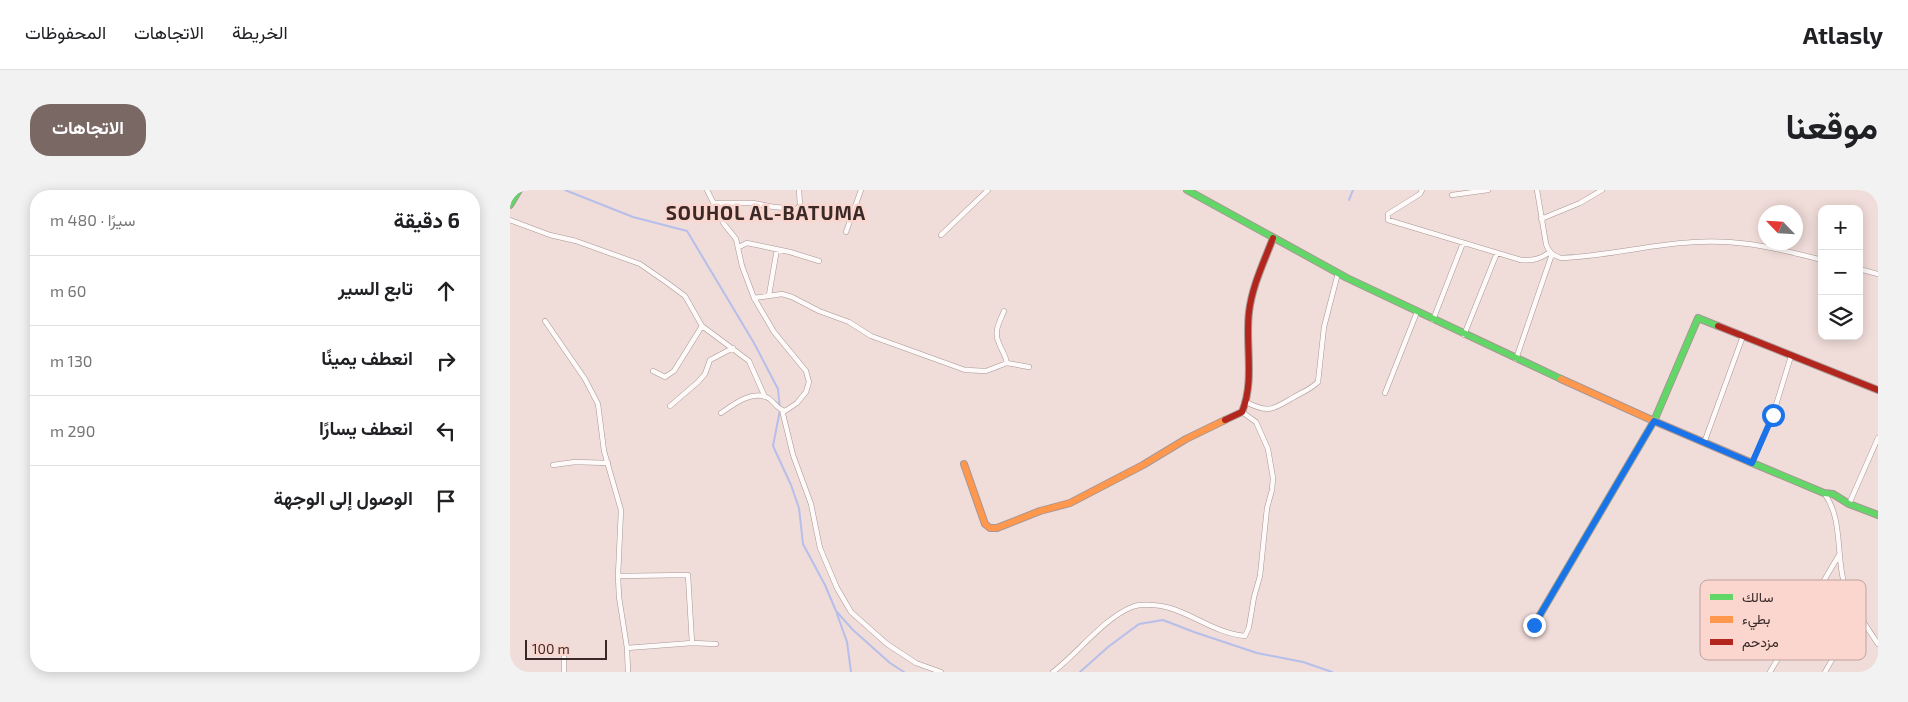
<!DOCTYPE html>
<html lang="ar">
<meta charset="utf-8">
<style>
:root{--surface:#fff;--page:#f2f2f2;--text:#202124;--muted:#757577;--line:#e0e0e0;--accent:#7a6865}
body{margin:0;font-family:"Exo 2",Vazirmatn,sans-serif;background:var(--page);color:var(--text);direction:rtl}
.controls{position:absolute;right:15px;top:15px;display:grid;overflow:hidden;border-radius:10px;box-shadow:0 2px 12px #0003}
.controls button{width:45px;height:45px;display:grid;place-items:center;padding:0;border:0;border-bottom:1px solid var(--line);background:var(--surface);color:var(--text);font:25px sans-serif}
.compass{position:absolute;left:1248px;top:15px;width:45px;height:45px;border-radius:50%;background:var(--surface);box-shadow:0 2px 12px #0003;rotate:295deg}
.scale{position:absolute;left:15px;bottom:12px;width:82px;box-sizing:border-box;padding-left:5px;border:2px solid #3a2927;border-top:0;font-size:14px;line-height:18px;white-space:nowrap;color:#3a2927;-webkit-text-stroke:4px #fad6cf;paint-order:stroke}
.stop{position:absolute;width:15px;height:15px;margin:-11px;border:4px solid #1a73e8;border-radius:50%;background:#fff}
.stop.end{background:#1a73e8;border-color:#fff;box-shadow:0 1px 5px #0008}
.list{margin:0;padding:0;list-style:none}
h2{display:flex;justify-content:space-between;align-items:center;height:65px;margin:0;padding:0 20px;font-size:21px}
h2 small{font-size:16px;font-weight:400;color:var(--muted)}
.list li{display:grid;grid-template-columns:32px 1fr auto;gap:15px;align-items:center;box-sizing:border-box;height:70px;padding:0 20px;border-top:1px solid var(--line)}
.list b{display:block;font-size:19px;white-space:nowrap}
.list em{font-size:16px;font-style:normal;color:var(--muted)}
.icon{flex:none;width:28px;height:28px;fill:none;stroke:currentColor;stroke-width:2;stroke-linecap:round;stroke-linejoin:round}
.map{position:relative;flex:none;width:1368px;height:482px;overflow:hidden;direction:ltr;border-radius:20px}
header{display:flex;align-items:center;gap:30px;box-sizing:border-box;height:70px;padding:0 25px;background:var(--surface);border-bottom:1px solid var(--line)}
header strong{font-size:24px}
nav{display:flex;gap:28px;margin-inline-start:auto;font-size:18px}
.intro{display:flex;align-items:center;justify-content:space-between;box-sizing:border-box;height:120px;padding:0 30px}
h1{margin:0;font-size:35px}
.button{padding:12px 22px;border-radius:20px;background:var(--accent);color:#fff;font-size:18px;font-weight:700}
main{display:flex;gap:30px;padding:0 30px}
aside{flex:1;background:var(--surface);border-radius:20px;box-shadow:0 2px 12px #0003}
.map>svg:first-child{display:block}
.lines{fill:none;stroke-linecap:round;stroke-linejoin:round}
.stream{stroke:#b6bfea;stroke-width:2}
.street-casing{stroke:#a79794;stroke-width:5.5}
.fast-casing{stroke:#a79794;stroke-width:8}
.slow-casing{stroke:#a79794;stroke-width:8}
.jam-casing{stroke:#a79794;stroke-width:8}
.street{stroke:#fdfaf9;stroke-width:4.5}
.fast{stroke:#63d668;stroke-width:6}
.slow{stroke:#ff974d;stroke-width:6}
.jam{stroke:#b3261e;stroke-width:6}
.route{stroke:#1a73e8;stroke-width:6}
.labels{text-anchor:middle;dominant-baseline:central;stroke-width:5;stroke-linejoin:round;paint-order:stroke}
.district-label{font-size:19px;font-weight:bold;letter-spacing:1px;fill:#3a2927;stroke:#fad6cf}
.key{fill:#fad6cf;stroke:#c0a29d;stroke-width:1}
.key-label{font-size:14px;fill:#3a2927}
</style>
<header>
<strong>Atlasly</strong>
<nav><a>الخريطة</a><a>الاتجاهات</a><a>المحفوظات</a></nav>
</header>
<div class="intro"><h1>موقعنا</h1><a class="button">الاتجاهات</a></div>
<main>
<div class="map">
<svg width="1368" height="482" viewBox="0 0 1368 482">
<rect width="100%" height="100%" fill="#f0dcd9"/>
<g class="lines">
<path class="stream" d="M55,0L123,27L177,41L244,153L268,199L270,220L263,256L281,295L289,318L293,354L315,395L326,421L343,440L380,473L394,482
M839,10L843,0
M327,424L337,452L341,482
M570,482L598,457L629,434L653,430L684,442L747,463L793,472L822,482"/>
<defs>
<path id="street" d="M197,0L214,34L226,49L232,76L244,108L264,142L296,181L299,192L296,202L287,213L275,221C266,219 264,210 256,207C240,201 223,215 211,223
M912,0L910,4L878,24V30L1011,70C1023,71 1030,69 1040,62
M1027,0L1036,54C1039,63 1043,65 1051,68C1107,66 1162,48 1218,52C1250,54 1281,62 1312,70
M942,5L978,0
M205,13H243L264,17L287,19L290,15L289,0
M1031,29L1070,13L1092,0
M0,30L40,45L66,51L130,74L156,92L175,106L192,136L239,171L255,207
M336,42L351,0
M431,45L478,0
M229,57L237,53L280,62L309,71
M1349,79L1368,84
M259,105L267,59
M244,108L272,104L282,107L309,121L339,132L361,146L455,180L476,181L497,173L519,177
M494,121C490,131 483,142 489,153C492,162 495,163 497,173
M923,130L953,53
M35,131L75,189L88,214L94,261L111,320L108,386L109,407L117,458L118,482
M954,145L987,63
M1006,169L1042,64
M143,181L155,187L164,181L192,136
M875,203L907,122
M736,212C759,224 764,219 784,207C793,202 801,199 808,192L814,137L828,83
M160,216L188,192L195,184L200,170L223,158
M272,220L283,265L301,314L310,358L327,398L341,422L377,454L406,473L431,482
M1194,253L1233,146
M1242,273L1263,225L1281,166
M43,275L65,272L98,273
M1314,303C1333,328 1326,364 1334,393C1340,415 1356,435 1368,454
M1339,314L1368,248
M108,386L178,385L182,453
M117,458L182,453L206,454
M54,482V467
M543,482C567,464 594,428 622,417C632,413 650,415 660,418C686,426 706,443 735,446L739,437L744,407L750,386L757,318L762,300L763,288L758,259L746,232L732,222
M1260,482L1329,365
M1315,482L1348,424"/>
<path id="fast" d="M677,0L837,88L1051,189
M0,15L9,0
M1240,272L1314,303L1323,304L1339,314L1368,325
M1024,435L1144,231L1188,128L1208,136"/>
<path id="slow" d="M1051,189L1144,231L1240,272
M454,274L475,334L480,338H487L530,321L560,313L633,275L676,249L715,230"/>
<path id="jam" d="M1208,136L1368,200
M715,230L732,222C745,190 735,155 739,122C742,96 754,72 763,48"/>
</defs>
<use href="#street" class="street-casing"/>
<use href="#fast" class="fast-casing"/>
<use href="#slow" class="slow-casing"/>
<use href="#jam" class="jam-casing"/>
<use href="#street" class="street"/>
<use href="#fast" class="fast"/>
<use href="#slow" class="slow"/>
<use href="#jam" class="jam"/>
</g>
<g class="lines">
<path class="route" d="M1024,435L1144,231L1242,273L1263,225"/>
</g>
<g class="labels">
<g class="district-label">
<text x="256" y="22">SOUHOL AL-BATUMA</text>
</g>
</g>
<rect x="1190" y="390" width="166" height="80" rx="8" class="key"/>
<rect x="1200" y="404" width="23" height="6" fill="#63d668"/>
<rect x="1200" y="426" width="23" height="7" fill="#ff974d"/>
<rect x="1200" y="449" width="23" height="6" fill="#b3261e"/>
<g class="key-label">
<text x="1232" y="412">سالك</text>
<text x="1232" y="434">بطيء</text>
<text x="1232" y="457">مزدحم</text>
</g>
</svg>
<div class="controls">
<button>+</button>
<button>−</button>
<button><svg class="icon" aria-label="layers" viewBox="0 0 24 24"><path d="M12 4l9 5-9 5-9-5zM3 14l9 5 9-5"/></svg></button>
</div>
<svg class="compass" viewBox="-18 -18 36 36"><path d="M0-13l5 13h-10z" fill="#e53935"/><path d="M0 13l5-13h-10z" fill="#757577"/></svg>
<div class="scale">100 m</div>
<div class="stop" style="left:1263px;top:225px"></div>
<div class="stop end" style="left:1024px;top:435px"></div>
</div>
<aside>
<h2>6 دقيقة<small>سيرًا · 480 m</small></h2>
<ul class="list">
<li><svg class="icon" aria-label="ahead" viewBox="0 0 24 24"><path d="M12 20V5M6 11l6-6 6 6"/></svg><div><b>تابع السير</b></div><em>60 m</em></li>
<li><svg class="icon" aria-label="right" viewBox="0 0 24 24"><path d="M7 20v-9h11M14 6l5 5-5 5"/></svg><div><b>انعطف يمينًا</b></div><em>130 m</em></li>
<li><svg class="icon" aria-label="left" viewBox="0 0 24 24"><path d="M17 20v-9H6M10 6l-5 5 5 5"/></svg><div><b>انعطف يسارًا</b></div><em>290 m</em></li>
<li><svg class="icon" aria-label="arrive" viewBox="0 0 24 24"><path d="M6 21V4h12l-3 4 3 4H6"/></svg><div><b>الوصول إلى الوجهة</b></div></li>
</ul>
</aside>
</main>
